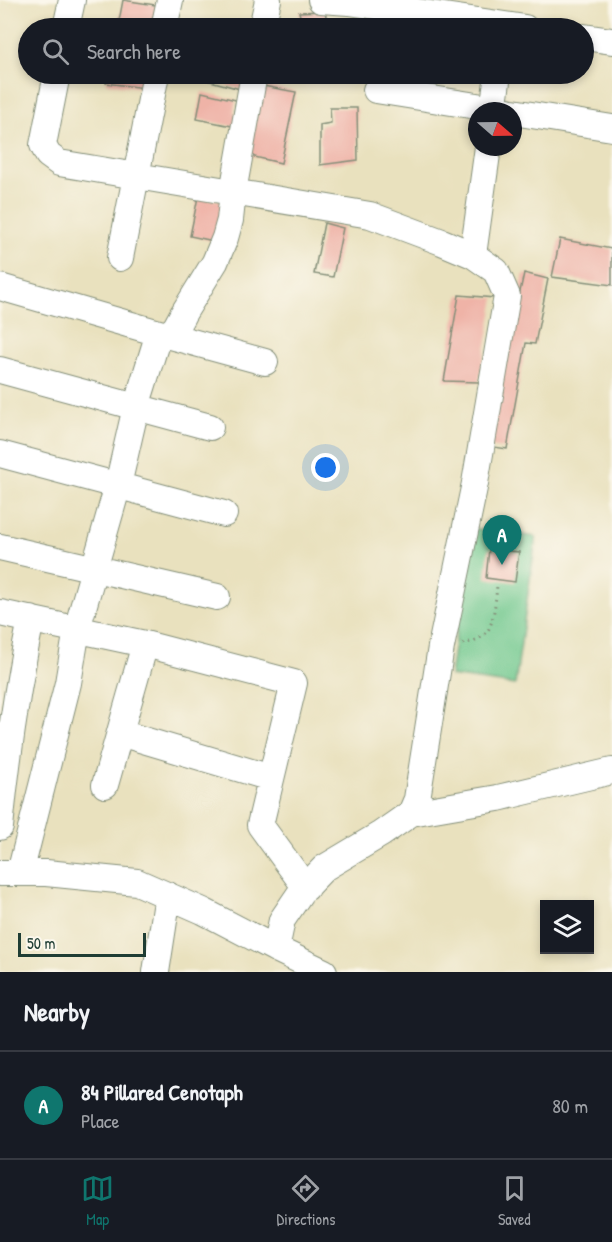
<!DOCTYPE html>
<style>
:root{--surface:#171b24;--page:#20242c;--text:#f1f3f6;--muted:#9ea1a6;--line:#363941;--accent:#0f766e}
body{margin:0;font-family:"Patrick Hand",sans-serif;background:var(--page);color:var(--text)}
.controls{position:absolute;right:18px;bottom:18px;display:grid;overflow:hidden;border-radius:0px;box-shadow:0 3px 9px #0003}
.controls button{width:54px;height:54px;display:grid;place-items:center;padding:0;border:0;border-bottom:2px solid var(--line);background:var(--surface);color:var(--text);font:30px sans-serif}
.compass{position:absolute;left:468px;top:102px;width:54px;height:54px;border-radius:50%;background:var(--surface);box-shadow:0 3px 9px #0003;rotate:110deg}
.scale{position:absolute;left:18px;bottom:15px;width:128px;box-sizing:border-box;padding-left:6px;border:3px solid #1f3d34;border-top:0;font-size:16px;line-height:21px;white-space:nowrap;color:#1f3d34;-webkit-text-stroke:4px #fbf7ec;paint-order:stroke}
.you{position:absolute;left:326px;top:468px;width:21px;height:21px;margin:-15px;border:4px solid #fff;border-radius:50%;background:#1a73e8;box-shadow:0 0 0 9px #1a73e833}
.badge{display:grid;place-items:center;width:39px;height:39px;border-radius:50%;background:var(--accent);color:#fff;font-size:20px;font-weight:700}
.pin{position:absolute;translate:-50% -50px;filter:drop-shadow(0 2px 3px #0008)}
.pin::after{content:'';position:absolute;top:32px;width:21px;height:18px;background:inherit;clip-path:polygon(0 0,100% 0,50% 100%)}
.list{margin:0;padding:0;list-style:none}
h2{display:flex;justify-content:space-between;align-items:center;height:78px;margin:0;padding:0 24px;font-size:26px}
h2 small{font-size:20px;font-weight:400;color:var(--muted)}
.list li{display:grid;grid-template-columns:39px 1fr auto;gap:18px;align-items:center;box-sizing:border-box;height:108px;padding:0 24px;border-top:2px solid var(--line)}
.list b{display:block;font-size:22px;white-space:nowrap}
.list p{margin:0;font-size:20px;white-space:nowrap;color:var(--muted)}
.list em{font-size:20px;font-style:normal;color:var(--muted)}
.icon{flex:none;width:33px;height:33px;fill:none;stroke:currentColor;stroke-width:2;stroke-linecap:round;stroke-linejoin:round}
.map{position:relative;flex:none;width:612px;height:972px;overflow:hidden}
.search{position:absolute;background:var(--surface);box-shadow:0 3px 9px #0003;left:18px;right:18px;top:18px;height:66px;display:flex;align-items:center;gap:15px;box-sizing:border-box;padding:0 21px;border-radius:33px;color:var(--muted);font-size:22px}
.sheet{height:186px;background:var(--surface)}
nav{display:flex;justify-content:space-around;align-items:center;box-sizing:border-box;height:84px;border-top:2px solid var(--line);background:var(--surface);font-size:16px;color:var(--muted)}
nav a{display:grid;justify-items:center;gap:3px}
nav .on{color:var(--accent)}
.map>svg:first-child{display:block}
.green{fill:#70c88d;stroke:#488260;stroke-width:1.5}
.building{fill:#efb3a7}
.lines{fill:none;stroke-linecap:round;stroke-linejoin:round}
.minor-casing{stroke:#848f79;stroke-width:28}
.path{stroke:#848f79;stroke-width:3;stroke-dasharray:1.5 4.5;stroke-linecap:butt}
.minor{stroke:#fff;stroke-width:26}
</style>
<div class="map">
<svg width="612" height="972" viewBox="0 0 612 972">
<rect width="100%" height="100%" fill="#fbf7ec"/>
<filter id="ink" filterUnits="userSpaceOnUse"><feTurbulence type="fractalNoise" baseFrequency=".0167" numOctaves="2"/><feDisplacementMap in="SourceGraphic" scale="12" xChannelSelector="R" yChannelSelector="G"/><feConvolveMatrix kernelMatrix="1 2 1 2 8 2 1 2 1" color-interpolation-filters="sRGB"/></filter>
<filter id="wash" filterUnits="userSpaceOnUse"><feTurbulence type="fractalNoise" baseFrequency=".008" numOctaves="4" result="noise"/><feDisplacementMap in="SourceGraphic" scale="24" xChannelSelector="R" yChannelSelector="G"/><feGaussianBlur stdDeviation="1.35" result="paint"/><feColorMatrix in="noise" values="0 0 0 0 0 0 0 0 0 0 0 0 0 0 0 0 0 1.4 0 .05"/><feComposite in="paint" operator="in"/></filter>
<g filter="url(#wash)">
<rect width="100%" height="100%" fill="#e9e1be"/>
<path class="green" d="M471,528L536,537L515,685L450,676Z"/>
<g id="blocks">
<path class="building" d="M123,0L162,6L158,28L119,21Z
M325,11L328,28H303L299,12Z
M108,74H148L145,88L106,83Z
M200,74H248L244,90L199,78Z
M313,74H325L326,76L313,79Z
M263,86L296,92L281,163L246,155Z
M202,92L236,100L234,113L240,115L237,127L197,119Z
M330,108H357L358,160L320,165V125L331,123Z
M198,197L223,201L214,241L190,236Z
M324,223L343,228L333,277L314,274Z
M560,239L612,249V285L552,277Z
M524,273L548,279L535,344L526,343L507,449L487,446Z
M459,295L495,298L479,382L444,381Z
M489,549L519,552L515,582L486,578Z"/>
</g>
</g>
<g filter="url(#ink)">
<use href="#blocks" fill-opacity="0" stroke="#848f79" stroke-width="1.5"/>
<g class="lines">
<defs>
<path id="minor" d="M321,0L349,2L525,28
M66,28L72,0
M164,28L170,0
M262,28L268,0
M584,37L612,41
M57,74L43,145L48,155L59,163L370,215L442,242L473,255L496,271L507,296L475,483L441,647L417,799L411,813L381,834L324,868L301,892L282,920L276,949
M376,90L508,111
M493,111L498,74
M513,112L612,128
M473,255L488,147
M120,258L156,74
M0,287L159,333L265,362
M159,333L136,407L210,427
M168,335L176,327L183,314L215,262L225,238L230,220L233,192L254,74
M0,370L136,407L118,485L77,629L68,683L20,873
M0,454L224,514
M0,547L217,597
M0,613L145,644L294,683L260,825L306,888
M120,733L271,778
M105,785L145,644
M411,813L498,798L612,771
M0,827C7,757 17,688 31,619
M0,873H46L137,882L203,911L276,949L324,972
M156,972L168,895"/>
</defs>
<use href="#minor" class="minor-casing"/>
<path class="path" d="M463,644C471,642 481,639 486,633C494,625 496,597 497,585"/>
<use href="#minor" class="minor"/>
</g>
</g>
</svg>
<div class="controls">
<button><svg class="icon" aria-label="layers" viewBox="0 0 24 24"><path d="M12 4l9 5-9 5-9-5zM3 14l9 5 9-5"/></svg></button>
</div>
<svg class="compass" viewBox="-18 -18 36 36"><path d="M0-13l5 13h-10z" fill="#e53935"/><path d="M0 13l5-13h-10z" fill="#9ea1a6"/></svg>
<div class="scale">50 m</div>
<div class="you"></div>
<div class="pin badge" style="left:502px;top:565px">A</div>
<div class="search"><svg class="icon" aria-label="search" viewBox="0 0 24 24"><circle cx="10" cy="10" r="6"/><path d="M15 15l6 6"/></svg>Search here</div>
</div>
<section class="sheet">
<h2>Nearby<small></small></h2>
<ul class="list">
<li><span class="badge">A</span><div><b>84 Pillared Cenotaph</b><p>Place</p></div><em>80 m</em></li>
</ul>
</section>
<nav>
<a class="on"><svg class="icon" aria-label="map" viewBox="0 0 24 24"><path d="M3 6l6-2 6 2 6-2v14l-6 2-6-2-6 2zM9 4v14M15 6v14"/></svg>Map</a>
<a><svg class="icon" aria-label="directions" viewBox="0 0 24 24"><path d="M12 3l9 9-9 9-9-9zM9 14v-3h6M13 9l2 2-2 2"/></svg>Directions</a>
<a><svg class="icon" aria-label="saved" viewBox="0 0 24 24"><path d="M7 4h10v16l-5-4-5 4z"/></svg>Saved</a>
</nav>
